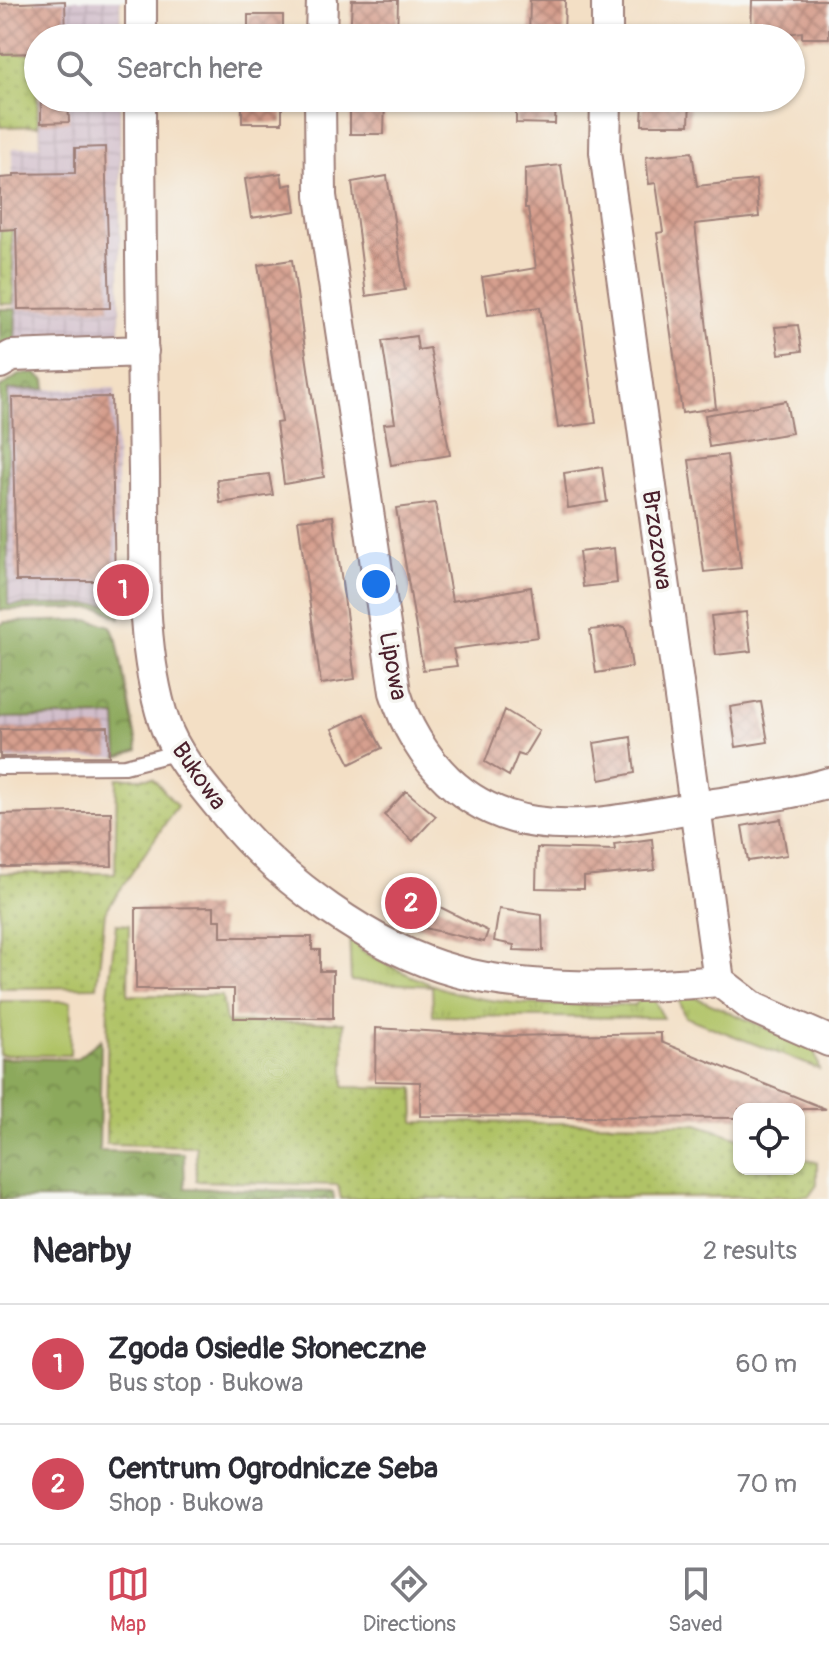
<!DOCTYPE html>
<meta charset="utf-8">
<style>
:root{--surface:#fff;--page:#f2f2f3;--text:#2b2b33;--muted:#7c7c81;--line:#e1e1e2;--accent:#d1495b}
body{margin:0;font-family:Pangolin,sans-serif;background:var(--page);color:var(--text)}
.controls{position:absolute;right:24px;bottom:24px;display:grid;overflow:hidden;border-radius:16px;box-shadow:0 2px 6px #0004}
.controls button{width:72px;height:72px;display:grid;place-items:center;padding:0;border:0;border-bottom:2px solid var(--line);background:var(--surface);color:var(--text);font:40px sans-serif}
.you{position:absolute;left:376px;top:584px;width:28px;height:28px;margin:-20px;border:6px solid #fff;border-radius:50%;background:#1a73e8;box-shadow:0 0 0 12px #1a73e833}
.badge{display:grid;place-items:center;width:52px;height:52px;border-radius:50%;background:var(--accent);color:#fff;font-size:26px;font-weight:700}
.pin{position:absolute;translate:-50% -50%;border:4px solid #fff;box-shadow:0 2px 8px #0006}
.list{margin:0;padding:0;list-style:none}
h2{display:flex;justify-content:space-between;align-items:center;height:104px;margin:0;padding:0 32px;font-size:34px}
h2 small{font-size:26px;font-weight:400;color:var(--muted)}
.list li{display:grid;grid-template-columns:52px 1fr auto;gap:24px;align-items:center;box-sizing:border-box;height:120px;padding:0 32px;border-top:2px solid var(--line)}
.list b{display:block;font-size:30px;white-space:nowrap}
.list p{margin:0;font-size:26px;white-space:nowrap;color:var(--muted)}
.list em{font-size:26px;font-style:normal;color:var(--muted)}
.icon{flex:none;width:44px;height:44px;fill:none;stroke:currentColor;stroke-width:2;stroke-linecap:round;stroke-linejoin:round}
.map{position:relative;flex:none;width:829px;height:1199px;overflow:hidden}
.search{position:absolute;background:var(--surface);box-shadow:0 2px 6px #0004;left:24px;right:24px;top:24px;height:88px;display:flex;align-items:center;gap:20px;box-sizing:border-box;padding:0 28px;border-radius:44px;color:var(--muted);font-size:30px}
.sheet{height:344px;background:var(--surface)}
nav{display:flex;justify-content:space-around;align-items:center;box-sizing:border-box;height:112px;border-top:2px solid var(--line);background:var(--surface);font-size:22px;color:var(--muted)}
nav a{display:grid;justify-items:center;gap:4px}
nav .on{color:var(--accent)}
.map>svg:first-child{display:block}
.industrial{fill:url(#industrial-grid)}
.grass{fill:url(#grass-tufts);stroke:#7d7148;stroke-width:2}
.forest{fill:url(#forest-crowns);stroke:#6b6443;stroke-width:2}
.park{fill:url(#park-dots);stroke:#7d7148;stroke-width:2}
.pitch{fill:#b0c366;stroke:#7d7148;stroke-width:2}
.building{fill:url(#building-cross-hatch)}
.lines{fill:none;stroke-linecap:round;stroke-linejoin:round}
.service-casing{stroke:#9e7f78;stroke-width:18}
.minor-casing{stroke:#9e7f78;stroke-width:34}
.service{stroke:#fff;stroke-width:14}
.minor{stroke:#fff;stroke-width:30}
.labels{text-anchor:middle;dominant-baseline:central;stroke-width:7;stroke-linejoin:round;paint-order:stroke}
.street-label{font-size:24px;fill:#4a1f2b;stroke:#f6f6f2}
</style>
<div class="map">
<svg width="829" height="1199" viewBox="0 0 829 1199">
<defs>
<pattern id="industrial-grid" width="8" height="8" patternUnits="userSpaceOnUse" patternTransform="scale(2)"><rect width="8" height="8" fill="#d1bdca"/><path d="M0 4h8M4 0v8" fill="none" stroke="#b5a2ae"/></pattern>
<pattern id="grass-tufts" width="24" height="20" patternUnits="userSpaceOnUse" patternTransform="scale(2)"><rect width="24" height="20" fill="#b0c366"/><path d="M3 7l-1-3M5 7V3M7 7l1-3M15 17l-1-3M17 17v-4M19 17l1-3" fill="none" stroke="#99a759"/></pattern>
<pattern id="forest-crowns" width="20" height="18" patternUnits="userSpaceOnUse" patternTransform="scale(2)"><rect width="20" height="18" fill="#8ca95b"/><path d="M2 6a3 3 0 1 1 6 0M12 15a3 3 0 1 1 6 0" fill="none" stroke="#74894b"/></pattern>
<pattern id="park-dots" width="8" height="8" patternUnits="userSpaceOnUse" patternTransform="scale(2)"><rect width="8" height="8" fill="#b0c366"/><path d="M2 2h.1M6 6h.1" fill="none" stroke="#99a759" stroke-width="1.8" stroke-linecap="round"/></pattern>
<pattern id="building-cross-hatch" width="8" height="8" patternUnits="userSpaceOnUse" patternTransform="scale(2)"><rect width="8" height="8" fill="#d69f8e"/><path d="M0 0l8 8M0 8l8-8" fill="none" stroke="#b08174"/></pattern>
</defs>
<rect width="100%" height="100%" fill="#f6f6f2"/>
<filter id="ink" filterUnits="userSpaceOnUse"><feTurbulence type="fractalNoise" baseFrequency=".0125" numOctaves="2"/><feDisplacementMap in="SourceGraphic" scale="16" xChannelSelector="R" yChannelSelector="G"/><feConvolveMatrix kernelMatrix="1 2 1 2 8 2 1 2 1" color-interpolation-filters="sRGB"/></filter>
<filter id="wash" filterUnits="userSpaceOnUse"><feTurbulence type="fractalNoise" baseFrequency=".006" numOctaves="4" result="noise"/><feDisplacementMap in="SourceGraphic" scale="32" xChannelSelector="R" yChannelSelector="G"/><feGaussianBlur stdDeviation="1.8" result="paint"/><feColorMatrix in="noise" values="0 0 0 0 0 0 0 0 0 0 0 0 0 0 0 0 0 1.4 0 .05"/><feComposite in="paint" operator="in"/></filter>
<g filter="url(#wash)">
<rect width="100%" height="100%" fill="#f3dfc5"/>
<path class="industrial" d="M36,0H120V38H38V62Z
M39,98H120V339L15,346L12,148L40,146Z
M115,388L120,604L8,605V390Z
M117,716L118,757L0,760V718Z"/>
<path class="grass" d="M349,931L360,937V950C393,968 430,987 468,996C521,1008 580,1004 634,1005L643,994H652L663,1018L433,1016L432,986L351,981Z
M676,995L697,998L810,1047L815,1052L819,1069L685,1017Z"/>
<path class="forest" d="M0,309H16L15,346L0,348Z
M35,373L45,380L46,389L8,390V605L120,604V618L101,608L0,610V388L19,375Z
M91,620L111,626L117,640L138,750L118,757L116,716L0,718V625L5,622Z
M101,1039L99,1151L184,1153L185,1188L333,1192L334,1199H0V1058L76,1059Z"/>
<path class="park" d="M36,53L38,126L0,127V54Z
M12,229L14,304H0V230Z
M117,778H153L177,806L105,912L97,987L0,988V873H115Z
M116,924L129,925L128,995L222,996L226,1023L344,1022V1087L414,1088L415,1122L697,1124L739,1138V1169H799V1159L817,1162V1185L809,1196L341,1199L338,1185L196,1181V1146L106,1144L108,993Z"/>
<path class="pitch" d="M0,1001H71L70,1055H0Z"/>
<g id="blocks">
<path class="building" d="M352,0H398L397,38L350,37Z
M530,0H565L564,38H529Z
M752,0H829V38H802V32L751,38Z
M65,1L66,38H36V53L0,54V4Z
M248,15H283V38H248Z
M41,98H68L69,122L41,123Z
M242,98H282V123H242Z
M350,98H385L384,134H350Z
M516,98H556L555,124L516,123Z
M643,98H690L689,125H642Z
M105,147L110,308L18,309L16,229L0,230V178L14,177V174L75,173V148Z
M692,152L697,186L756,180L759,217L695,224L716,408L682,413L657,233L663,232L656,183L649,184L646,157Z
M561,165L596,423L558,428L540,307L488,315L482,277L536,268L528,208H525V169Z
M281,173L283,186L292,184L296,211L251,218L245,179Z
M387,176L405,290L366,296L352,182Z
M292,260L324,477L284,484L276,423L282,422L258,265Z
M798,325L802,351L779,354L775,327Z
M416,336L418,350L430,348L450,455L391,465L384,424L395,423L382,341Z
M111,397L115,581H16L12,398Z
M786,401L792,433L709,447L705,415Z
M727,455L741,568L704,572L689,460Z
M602,467L607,502L568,508L564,473Z
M269,474L273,495L220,503L217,480Z
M435,503L452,601L531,587L538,637L453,649L457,666L423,670L396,508Z
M333,516L355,679L321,684L298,520Z
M614,548L617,583L583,587L579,552Z
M746,612L751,651L716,655L711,616Z
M622,626L626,628L632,667L596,673L590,630Z
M761,702L768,742L736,747L730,707Z
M505,710L539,731L524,756L518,754L509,776L485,762Z
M364,714L382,748L350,764L332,729Z
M108,727L109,756L0,757V729Z
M631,737L635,773L600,780L594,743Z
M406,791L436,816L413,841L384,815Z
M75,812H111L112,866L0,867V814Z
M781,819L787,855L748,861L742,826Z
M652,839L655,870L584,877V889L536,888L537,848L615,850L614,844Z
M402,888L488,931L484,942L404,923L393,910Z
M214,907V920H221V937H312V950H320V971H333V1018H234V989H136V908Z
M499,909L542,915L543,951L513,950L514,945L494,941Z
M376,1028L507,1036L661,1033V1042L826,1109H739V1118L420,1116V1082L375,1081Z"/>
</g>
</g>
<g filter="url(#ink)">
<use href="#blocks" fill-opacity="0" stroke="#9e7f78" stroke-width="2"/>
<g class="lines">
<defs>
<path id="service" d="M0,767L125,766L179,752"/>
<path id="minor" d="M141,38V0
M321,38L322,0
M607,38V0
M140,98C140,223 142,347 144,472C145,553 139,644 164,722C175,755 203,786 225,813C278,879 373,949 455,971C530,992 641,988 719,981
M320,98L321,196L395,692C405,725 424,757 448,780C520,848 610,821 697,807C741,799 786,796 829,783
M606,98L605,152L719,981
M0,363L12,356L143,351
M719,981L754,1008L829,1041"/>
</defs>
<use href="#service" class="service-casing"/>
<use href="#minor" class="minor-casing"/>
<use href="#service" class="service"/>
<use href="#minor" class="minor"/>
</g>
</g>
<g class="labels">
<g class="street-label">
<text transform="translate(657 540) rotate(82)">Brzozowa</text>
<text transform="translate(393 666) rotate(80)">Lipowa</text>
<text transform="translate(199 776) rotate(55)">Bukowa</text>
</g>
</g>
</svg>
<div class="controls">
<button><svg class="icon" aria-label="locate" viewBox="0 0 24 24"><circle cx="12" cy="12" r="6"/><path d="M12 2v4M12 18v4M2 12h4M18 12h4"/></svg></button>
</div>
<div class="you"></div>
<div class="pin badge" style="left:123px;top:590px">1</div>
<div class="pin badge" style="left:411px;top:903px">2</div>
<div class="search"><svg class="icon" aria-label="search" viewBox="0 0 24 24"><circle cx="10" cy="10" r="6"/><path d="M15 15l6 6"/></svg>Search here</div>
</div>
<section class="sheet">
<h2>Nearby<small>2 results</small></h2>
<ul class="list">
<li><span class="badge">1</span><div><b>Zgoda Osiedle Słoneczne</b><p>Bus stop · Bukowa</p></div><em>60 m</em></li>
<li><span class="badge">2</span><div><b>Centrum Ogrodnicze Seba</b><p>Shop · Bukowa</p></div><em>70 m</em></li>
</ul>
</section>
<nav>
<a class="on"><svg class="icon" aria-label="map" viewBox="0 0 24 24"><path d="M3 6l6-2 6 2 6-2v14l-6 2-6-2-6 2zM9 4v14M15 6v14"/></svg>Map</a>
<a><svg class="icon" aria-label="directions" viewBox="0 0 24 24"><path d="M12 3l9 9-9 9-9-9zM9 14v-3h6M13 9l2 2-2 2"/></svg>Directions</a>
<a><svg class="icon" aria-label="saved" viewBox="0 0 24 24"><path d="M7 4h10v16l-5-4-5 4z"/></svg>Saved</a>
</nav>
